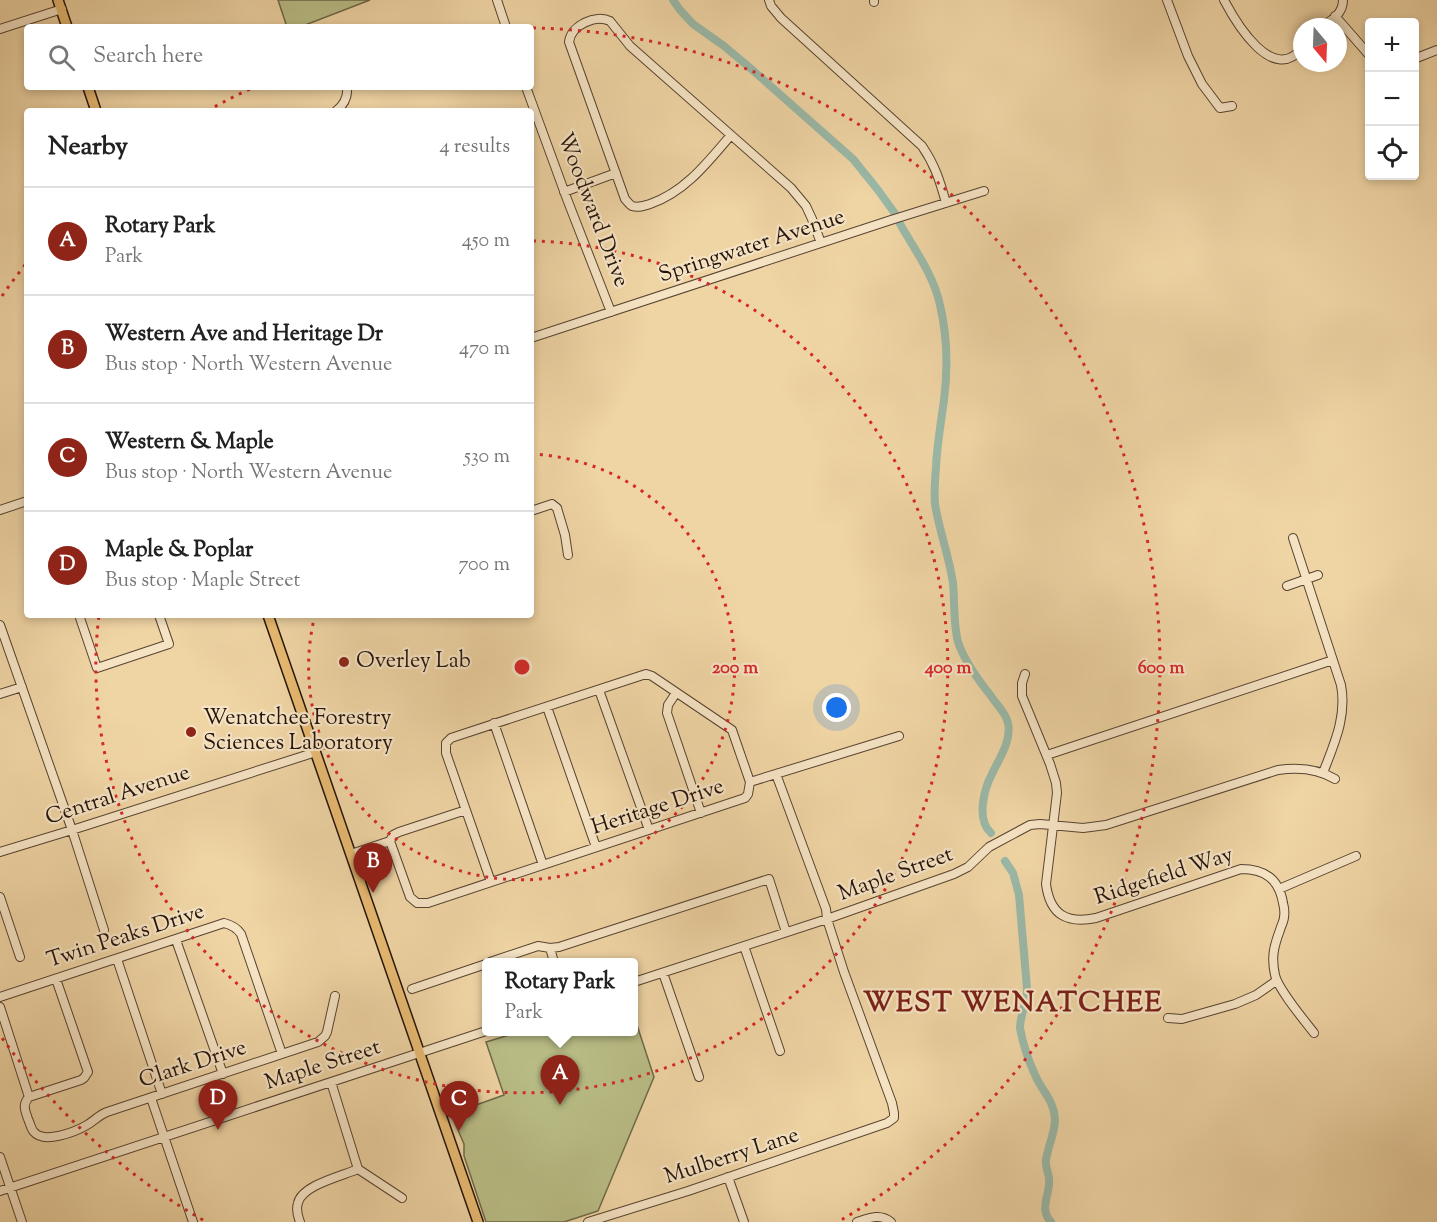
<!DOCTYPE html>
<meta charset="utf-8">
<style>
:root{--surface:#fff;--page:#f2f2f2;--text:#222;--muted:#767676;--line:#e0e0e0;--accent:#8f2418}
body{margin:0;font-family:"Sorts Mill Goudy",serif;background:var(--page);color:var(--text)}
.controls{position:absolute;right:18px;top:18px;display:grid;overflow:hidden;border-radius:6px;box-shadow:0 3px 9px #0003}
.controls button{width:54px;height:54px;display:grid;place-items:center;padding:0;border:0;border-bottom:2px solid var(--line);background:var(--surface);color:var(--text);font:30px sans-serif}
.compass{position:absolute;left:1293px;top:18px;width:54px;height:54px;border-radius:50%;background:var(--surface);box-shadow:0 3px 9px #0003;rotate:161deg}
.you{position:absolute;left:837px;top:708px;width:21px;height:21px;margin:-15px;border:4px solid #fff;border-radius:50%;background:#1a73e8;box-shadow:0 0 0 9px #1a73e833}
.badge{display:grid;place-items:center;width:39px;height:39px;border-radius:50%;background:var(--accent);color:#fff;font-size:20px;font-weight:700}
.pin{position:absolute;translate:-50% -50px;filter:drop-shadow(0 2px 3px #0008)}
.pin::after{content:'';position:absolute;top:32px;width:21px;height:18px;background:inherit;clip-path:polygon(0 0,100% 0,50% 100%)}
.popup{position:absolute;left:482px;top:958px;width:156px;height:78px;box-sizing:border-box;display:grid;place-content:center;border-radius:6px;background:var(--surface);filter:drop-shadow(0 2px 4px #0005);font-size:20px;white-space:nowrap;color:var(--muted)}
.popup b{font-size:22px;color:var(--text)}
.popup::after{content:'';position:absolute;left:50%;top:100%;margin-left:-12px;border:12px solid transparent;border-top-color:var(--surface)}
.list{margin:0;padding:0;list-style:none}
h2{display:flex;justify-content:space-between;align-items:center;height:78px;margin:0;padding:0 24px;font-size:26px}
h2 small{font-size:20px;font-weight:400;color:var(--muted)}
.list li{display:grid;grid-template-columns:39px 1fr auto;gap:18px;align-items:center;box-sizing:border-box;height:108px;padding:0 24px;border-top:2px solid var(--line)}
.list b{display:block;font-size:22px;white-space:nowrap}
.list p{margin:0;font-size:20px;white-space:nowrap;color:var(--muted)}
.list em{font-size:20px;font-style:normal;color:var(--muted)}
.icon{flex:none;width:33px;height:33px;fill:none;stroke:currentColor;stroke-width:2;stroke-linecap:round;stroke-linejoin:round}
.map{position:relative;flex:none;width:1437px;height:1222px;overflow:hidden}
.search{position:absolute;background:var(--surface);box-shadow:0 3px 9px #0003;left:24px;top:24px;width:510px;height:66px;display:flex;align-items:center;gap:15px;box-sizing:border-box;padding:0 21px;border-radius:6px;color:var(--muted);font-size:22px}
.panel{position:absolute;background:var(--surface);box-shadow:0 3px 9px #0003;left:24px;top:108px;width:510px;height:510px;border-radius:6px}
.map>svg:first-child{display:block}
.green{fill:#b9bd86;stroke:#6e6848;stroke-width:1.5}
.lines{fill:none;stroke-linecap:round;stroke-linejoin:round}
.canal{stroke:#9ab8a7;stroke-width:8}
.minor-casing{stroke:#574330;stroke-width:10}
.major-casing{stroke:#24130a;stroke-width:12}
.minor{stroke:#f5e3c4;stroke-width:8}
.major{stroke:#e8ba72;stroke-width:9}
.ring{fill:none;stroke:#d62828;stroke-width:3;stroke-dasharray:3 6}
.poi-dot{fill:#8f2418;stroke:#f5e3c4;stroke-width:2}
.labels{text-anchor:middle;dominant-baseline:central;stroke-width:4.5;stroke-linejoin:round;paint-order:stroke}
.street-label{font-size:22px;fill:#24130a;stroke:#f5e3c4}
.poi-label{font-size:22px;fill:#24130a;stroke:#f5e3c4;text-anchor:start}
.district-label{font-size:28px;font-weight:bold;letter-spacing:1.5px;fill:#7a1f14;stroke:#f5e3c4}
.centre{fill:#d62828;stroke:#f5e3c4;stroke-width:3}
.ring-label{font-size:18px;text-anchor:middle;font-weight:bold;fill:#d62828;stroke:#f5e3c4;stroke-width:4.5;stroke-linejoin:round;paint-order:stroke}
</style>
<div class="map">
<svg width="1437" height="1222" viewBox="0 0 1437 1222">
<rect width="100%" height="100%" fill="#efd4a4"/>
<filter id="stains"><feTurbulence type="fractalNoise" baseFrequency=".00333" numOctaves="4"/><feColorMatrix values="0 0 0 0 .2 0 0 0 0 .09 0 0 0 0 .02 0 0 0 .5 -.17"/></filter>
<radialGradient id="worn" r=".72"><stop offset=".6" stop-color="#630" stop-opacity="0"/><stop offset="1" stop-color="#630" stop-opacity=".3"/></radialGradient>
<path class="green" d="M278,0H370L300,27H287Z
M634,1016L654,1077L598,1211L564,1222H486L464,1156V1144L451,1114L504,1095L486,1042L519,1032H634Z"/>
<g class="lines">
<path class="canal" d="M673,0L680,10L693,24L724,46L749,67L853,159L878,190L896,215
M900,224C915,250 934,276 940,305C947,335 948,369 944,400C941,422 937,445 936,467C935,479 934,492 935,504C939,530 949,556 953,583C955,603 953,623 958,642C964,660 979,681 991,696C996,704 1006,713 1008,723C1012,740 999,759 992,774C984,789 976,820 991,833
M1005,861L1013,873L1019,895L1027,988C1028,1002 1020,1014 1020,1028C1023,1045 1029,1062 1036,1077C1043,1092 1054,1101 1055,1119C1055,1133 1048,1146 1046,1160C1045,1166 1048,1171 1049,1178C1051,1194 1038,1208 1051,1222"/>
<defs>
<path id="minor" d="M497,0L506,27
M769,0L771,6L781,18L922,146C935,165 940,181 946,203
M1167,0L1188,56L1202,84L1220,108L1232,106
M1224,0C1236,23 1273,85 1302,48
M874,2V0
M1335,16L1370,56
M1321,27C1332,20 1343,14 1343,0
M0,29L62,9
M1414,59L1437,50
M526,87L567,199L611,312
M336,111C344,105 348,97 347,87
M731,135C708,162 685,192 650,204C644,206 638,208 632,206C630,205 627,201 625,199L569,42C571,25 596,14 610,21L630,46L791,188L806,206L812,219L821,243
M564,192L616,173
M531,338L891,220L984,191
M0,510L27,501
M531,511L552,504L557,508L565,535L568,555
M1293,538L1341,685C1347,717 1334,744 1323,773
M1287,586L1318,575
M79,615L97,668L169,644L159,615
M0,625L72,830L104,930
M1025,674L1022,683V696L1050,764L1056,783L1057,793L1046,884C1050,915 1067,924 1096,918L1241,869C1265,869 1279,879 1283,903C1284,907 1285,912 1284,917C1284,921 1281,926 1280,930C1274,946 1271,957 1275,975C1278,989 1304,1020 1314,1033
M599,690L649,830
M676,693L668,705L667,713L701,813
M0,694L22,687
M547,707L596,847
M494,723L543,865
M1047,755L1333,660
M750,782L899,736
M390,841L410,897L417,903H428L745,798L748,794L750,782L732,730L652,676L646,674L451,738L446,743V753L491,882
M0,852L72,830L316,752
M351,854L390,841L393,835L399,832L466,810
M1279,889L1356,856
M0,897L20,957
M176,940L223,1074
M744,946L780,1051
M550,948L559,947L769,879L786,932
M117,959L162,1094
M490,962L538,946L550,948L554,962
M663,973L699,1077
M56,979L88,1072L84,1078L81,1080L29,1097C22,1105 25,1110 28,1119C30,1123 31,1129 34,1132C44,1144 75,1132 87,1125C94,1121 99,1115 107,1112L318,1042L325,1036L327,1032L335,996
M634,982L827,919L954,874L968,867L989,847L1030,825L1040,824L1083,828L1106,825L1278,770C1298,767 1317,768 1335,779
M412,989L486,964
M0,997L224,923C232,925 237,928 241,934L282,1054
M0,1007L29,1097
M1168,1018L1182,1019L1235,1004L1256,995L1276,981
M331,1082L358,1169
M151,1098L193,1222
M0,1157L22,1222
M358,1169L402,1198
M728,1177L744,1222
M0,1191L486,1031
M300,1222C298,1217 296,1209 298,1203C302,1185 342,1176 358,1169
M588,1222L688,1191L887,1123L894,1118V1113L892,1103L844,972L827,919L826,909L776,774
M857,1222C869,1218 880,1213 891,1222"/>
<path id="major" d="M58,0L67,27
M88,87L96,111
M268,615L478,1222"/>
</defs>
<use href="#minor" class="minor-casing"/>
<use href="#major" class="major-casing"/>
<use href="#minor" class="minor"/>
<use href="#major" class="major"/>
</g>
<g class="ring">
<path d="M531 454A213 213 0 1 1 315 615"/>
<path d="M533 241A426 426 0 1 1 99 615"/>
<path d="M203 1220A639 639 0 0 1 2 1038M2 296A639 639 0 0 1 25 265M207 111A639 639 0 0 1 252 88M533 28A639 639 0 0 1 841 1220"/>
</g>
<g class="poi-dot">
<circle cx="344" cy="662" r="6"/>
<circle cx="191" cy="732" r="6"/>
</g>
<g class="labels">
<g class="street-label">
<text transform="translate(592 210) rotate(69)">Woodward Drive</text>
<text transform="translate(752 247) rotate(-18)">Springwater Avenue</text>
<text transform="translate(118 796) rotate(-18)">Central Avenue</text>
<text transform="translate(658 808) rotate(-18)">Heritage Drive</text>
<text transform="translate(896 875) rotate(-20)">Maple Street</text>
<text transform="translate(1164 877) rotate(-18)">Ridgefield Way</text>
<text transform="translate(126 937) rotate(-18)">Twin Peaks Drive</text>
<text transform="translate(193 1065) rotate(-18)">Clark Drive</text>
<text transform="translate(323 1066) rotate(-18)">Maple Street</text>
<text transform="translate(732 1157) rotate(-18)">Mulberry Lane</text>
</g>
<g class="poi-label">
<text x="356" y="662">Overley Lab</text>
<text x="203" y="719">Wenatchee Forestry<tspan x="203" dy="25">Sciences Laboratory</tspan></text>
</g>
<g class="district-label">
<text x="1013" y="1004">WEST WENATCHEE</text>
</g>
</g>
<circle cx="522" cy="667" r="9" class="centre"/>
<g class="ring-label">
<text x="735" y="673">200 m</text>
<text x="948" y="673">400 m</text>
<text x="1161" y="673">600 m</text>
</g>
<rect width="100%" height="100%" filter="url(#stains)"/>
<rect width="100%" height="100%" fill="url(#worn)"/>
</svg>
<div class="controls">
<button>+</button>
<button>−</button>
<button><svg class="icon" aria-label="locate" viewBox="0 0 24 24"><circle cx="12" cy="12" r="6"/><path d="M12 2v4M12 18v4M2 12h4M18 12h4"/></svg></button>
</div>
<svg class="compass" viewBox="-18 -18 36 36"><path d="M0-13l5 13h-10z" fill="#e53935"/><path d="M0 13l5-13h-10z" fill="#767676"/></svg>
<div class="you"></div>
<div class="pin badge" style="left:560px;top:1105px">A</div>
<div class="popup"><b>Rotary Park</b>Park</div>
<div class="pin badge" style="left:373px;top:893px">B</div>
<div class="pin badge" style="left:459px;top:1131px">C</div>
<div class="pin badge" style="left:218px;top:1130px">D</div>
<div class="search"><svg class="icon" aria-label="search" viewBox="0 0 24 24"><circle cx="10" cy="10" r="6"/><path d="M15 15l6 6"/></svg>Search here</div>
<section class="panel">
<h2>Nearby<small>4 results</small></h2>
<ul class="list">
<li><span class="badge">A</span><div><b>Rotary Park</b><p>Park</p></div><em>450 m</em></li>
<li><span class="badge">B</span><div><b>Western Ave and Heritage Dr</b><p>Bus stop · North Western Avenue</p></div><em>470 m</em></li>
<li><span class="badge">C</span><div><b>Western &amp; Maple</b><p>Bus stop · North Western Avenue</p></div><em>530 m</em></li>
<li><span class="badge">D</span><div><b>Maple &amp; Poplar</b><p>Bus stop · Maple Street</p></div><em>700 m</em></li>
</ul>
</section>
</div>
